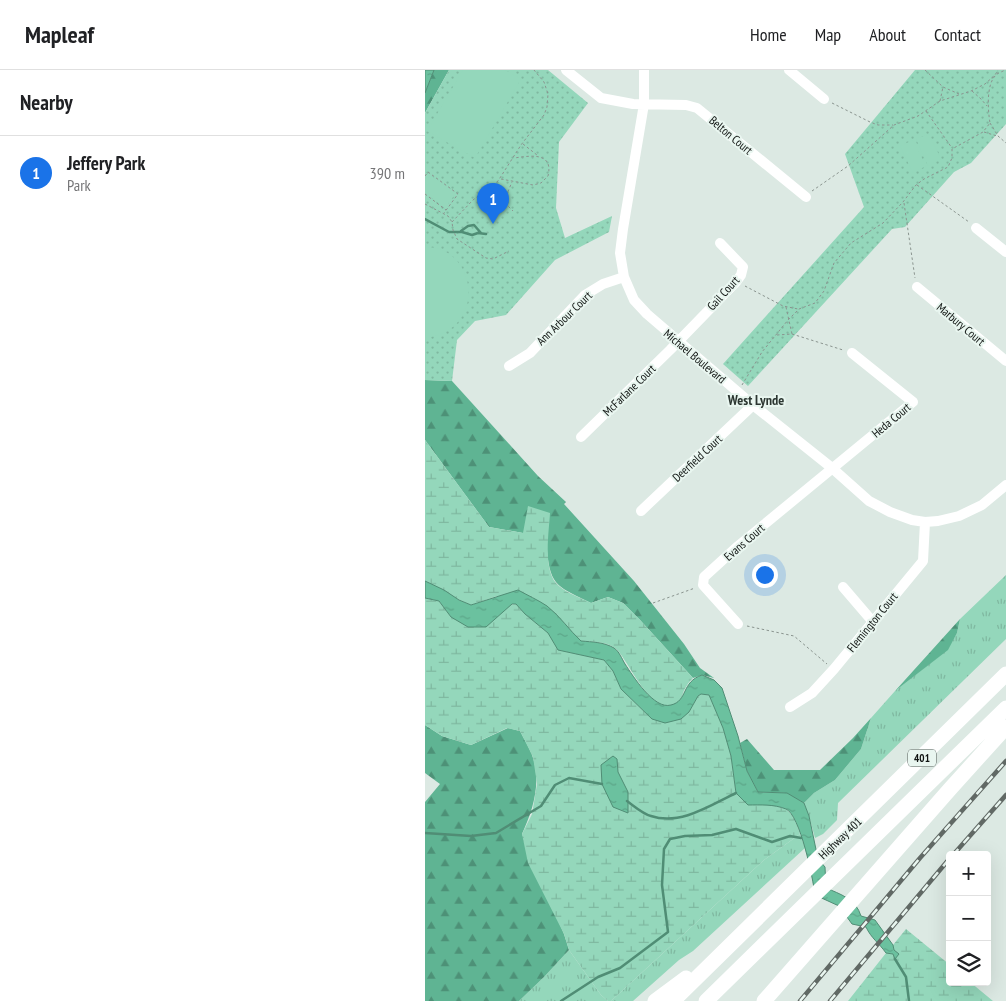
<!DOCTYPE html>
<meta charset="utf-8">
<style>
:root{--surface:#fff;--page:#f2f2f2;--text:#202124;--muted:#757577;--line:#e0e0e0;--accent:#1a73e8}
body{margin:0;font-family:"PT Sans Narrow",sans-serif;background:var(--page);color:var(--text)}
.controls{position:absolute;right:15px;bottom:15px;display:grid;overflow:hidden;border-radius:5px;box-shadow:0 5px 20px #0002}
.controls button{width:45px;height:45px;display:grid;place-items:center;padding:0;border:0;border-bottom:1px solid var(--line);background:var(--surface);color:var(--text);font:25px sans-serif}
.you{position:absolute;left:339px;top:504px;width:18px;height:18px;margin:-12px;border:4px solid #fff;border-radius:50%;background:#1a73e8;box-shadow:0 0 0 8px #1a73e833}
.badge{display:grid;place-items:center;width:32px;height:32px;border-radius:50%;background:var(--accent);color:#fff;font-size:16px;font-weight:700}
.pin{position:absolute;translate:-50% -41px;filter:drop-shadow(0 1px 2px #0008)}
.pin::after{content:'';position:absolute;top:26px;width:18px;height:15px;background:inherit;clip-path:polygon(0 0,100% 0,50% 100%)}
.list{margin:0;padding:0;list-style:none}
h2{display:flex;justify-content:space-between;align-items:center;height:65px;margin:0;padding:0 20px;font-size:21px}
h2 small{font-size:16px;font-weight:400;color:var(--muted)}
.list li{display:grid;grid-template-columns:32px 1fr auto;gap:15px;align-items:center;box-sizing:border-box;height:75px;padding:0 20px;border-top:1px solid var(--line)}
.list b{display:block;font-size:19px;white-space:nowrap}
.list p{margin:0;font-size:16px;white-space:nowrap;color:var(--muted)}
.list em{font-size:16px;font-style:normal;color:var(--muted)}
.icon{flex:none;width:28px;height:28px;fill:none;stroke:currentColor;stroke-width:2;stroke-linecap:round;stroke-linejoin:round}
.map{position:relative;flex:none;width:581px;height:931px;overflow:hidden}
header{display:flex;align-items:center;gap:30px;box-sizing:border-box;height:70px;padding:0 25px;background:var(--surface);border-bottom:1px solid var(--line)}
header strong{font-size:24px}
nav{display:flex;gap:28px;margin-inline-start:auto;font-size:18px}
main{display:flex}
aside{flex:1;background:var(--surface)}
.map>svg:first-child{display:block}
.grass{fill:url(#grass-tufts)}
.forest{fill:url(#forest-firs)}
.wetland{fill:url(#wetland-marsh)}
.park{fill:url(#park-dots)}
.garden{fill:#94d7bb}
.water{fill:url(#water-ripples);stroke:#508d75}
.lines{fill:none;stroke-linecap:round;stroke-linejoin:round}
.stream{stroke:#508d75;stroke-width:2.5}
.path{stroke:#8a948f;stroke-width:1;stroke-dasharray:2.5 2.5;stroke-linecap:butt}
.minor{stroke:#fff;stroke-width:10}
.highway{stroke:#fff;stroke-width:15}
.rail-casing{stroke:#616965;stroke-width:4.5}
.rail{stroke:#e9f6f0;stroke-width:2.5;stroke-dasharray:8;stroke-linecap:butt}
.labels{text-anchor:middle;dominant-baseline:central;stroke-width:4;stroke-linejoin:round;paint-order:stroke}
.shield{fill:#e9f6f0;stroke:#515855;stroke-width:1}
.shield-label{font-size:11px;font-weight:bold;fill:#101412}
.street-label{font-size:12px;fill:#101412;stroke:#e9f6f0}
.neighbourhood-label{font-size:14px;font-weight:bold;fill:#2c3631;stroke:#e9f6f0}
</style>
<header>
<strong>Mapleaf</strong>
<nav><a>Home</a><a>Map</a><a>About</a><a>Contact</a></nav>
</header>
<main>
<aside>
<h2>Nearby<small></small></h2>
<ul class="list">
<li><span class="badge">1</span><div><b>Jeffery Park</b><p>Park</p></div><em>390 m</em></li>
</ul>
</aside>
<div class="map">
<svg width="581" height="931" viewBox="0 0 581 931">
<defs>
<pattern id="grass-tufts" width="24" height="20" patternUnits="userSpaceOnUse" patternTransform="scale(1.25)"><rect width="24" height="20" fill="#94d7bb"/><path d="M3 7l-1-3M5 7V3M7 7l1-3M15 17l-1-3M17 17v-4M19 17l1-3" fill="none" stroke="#7fb8a0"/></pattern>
<pattern id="forest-firs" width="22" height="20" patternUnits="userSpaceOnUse" patternTransform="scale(1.25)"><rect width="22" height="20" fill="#5fb493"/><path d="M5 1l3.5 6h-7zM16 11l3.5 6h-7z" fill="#4d9177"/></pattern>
<pattern id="wetland-marsh" width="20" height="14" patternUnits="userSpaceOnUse" patternTransform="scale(1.25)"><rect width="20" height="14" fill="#94d7bb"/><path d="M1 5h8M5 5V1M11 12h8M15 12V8" fill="none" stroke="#7fb8a0"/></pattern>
<pattern id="park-dots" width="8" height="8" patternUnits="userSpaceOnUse" patternTransform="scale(1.25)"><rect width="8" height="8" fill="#94d7bb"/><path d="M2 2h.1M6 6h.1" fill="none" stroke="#7fb8a0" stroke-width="1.8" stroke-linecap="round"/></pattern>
<pattern id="water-ripples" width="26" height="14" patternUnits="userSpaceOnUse" patternTransform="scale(1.25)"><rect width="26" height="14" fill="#6bc19f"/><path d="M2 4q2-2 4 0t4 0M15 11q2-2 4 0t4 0" fill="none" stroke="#5ca588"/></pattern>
</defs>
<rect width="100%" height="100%" fill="#dce9e3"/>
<path class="grass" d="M581,505V569L413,733L412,750L398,764L390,768L384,746L379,733L389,723L410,710L436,679L446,648L470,621L522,580L532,563L535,549Z
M375,764L380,778L268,881L254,890L208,931H186L339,790Z
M144,880L176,925L183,931H94L119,907Z"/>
<path class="forest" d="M9,0H24L0,43V23Z
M0,310L27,311L113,406L141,432L139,434L209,511L259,574L275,598L289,608L277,605L268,608L215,550L198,533L183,527L166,533C135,517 125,518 122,480L98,463L64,457L0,370Z
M535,549L532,563L523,580L470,621Z
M446,648L436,679L410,710L389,723L379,733L361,723L333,722L322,701L315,673L322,669L349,700H395L428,668Z
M0,655L17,666L46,675L83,658L95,661C99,669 104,677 107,685C117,712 108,740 97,764L139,864L144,880L119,907L94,931H0V732L15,714L0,703Z"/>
<path class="wetland" d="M0,370L64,457L98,463L103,436L125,443C124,462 117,503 134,516C142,523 156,528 166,533L183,527L198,533L215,550L268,608C266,610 263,613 261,617C257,622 258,629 252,633C226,650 203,588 190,578C180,571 167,572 156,571L147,564L139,553L72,526L46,535C30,529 16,519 0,511Z
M0,528L14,531L26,547L91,534L100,544L123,563L134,580L179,590L188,601L196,619L227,649L264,642L273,626L276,624L284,625L298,658L306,686L311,723L323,735C353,735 365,731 375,764L339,790L186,931H183L176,925L144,880L139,864L103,793L97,764L107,744L112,714L108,687L95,661L82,658L46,675L17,666L0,655Z
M481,859L525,895V912H545L568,931H423L461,883L468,884L470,889L468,875Z"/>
<path class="park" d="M24,0H123L163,33L134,72L131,138L140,168L187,146L184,162L130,190L81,245L50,251L32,270L27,311L0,310V43Z
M490,0H581V54L546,93L529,102L480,157L467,159L323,316L298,294L439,137L420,84Z"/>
<path class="garden" d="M38,0H80L96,9L50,88L2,61Z
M504,64L516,89L503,96L491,69Z
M488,70L501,96L488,103L475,76Z
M5,105L31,123L20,138L0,123V111Z
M0,177C52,176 64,260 0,268Z"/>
<path class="water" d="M0,0H9L0,23Z
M0,511L19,520L34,530L46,535L93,520C102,525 113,530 122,536C135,546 144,560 156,571C167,572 179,572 189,578C194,581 197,589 200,594C208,606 229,640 246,635C263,631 256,612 277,605L289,610L297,618L313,666L322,701L333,722L362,723L379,733L384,746L393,789L400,797L401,818C415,824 431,829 436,846L450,850L468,875L469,880L474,884L470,889L468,884L461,883C454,873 446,868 441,857L427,854L414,836L390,825C388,808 375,745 361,739C349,734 335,735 323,735L311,723L306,686L298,658L284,625L276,624L273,626L264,642L256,649L240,653L227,649L196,619L188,601L179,590L133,580L123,563L100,544L91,534H87L61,557H43L26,547L14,531L0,528Z
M188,686L192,689L193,702L203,722V743L188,737L177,714L176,695Z"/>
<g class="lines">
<path class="stream" d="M0,149L24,162H37L47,165L53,163L61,164
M36,161L43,156L49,155L56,163
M202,731C209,736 218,744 226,746C255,756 286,735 311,723
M0,763L46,766L71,763L116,736L130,715L144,708L177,714
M470,889L481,907L484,931
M136,931L173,907L195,898L243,862L237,815L239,779L245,769L260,766L287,765L311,759L347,772L365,766L376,768"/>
<path class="path" d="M500,0L518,17L534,24
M547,21L556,29L562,36
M515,31L518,17
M407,33L445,52L453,55H468
M501,41L527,78
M565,53L573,66L581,73
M559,62L572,66
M98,74L112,85
M0,106L3,102L33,124L19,143
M76,109L108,115L116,113L123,106C129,81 104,86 89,88
M492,115L544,152
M68,117L77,130L88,141
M387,121L423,96L469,55L493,46L515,31L546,21L560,14L570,5L573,0
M0,124L21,140
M79,131L87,112
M479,133L490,208
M0,134L23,146L27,152L28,160L32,169L61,188L68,189L84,181
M27,152L48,130L73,111L96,75L119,45L122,37L123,24L119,12L109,0
M320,216L358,236L373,239
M361,237L367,264
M352,265L367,264L418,280
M317,315L337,282L363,250L374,239L390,233L399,221L409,193L426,173L458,153L478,132L491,115L499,109L523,97L527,88V79L558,62L565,53C563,41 561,16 570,6C572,3 577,2 580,0
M228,533L270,518
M322,556L369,566L402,594"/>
<path class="minor" d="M141,0L176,28L208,34L261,35L272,38L381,127
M219,0V34L198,159L195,183L199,207L209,230L222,244L328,335L407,398L444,431L465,442L487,450L500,452L513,451L534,446L557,435L581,415
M364,0L399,29
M551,158L581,182
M492,217L581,291
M84,296L105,283L160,225L178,214L199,207
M156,367L245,280L311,212L316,205L318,197L295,173
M216,441L328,335
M418,517L448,552
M313,554L278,515L279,507L313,476L488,332L427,283
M365,637L387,623L409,599L498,491L500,452"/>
<path class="highway" d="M230,931L261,908
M248,931L581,604
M281,931L581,638
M339,931L525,719L581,657"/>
<defs>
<path id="rail" d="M528,785L581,725
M375,931L495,788L581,691
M405,931L525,788"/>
</defs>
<use href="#rail" class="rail-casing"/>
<use href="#rail" class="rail"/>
</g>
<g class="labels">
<rect class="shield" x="483" y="679.5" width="28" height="17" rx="4"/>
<g class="shield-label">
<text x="497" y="688">401</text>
</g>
<g class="street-label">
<text transform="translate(306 65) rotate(40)">Belton Court</text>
<text transform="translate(298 223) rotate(-48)">Gail Court</text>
<text transform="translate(139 248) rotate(-44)">Ann Arbour Court</text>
<text transform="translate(536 254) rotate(40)">Marbury Court</text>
<text transform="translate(270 286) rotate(40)">Michael Boulevard</text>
<text transform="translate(204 320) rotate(-44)">McFarlane Court</text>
<text transform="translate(466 350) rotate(-40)">Heda Court</text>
<text transform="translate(272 388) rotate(-43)">Deerfield Court</text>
<text transform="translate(319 472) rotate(-41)">Evans Court</text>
<text transform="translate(447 552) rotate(-51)">Flemington Court</text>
<text transform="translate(415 768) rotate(-44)">Highway 401</text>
</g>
<g class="neighbourhood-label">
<text x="331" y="330">West Lynde</text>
</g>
</g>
</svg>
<div class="controls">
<button>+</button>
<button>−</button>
<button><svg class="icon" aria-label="layers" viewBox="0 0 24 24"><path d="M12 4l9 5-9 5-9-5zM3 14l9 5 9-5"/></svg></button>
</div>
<div class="you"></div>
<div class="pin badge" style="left:68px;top:154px">1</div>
</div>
</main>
